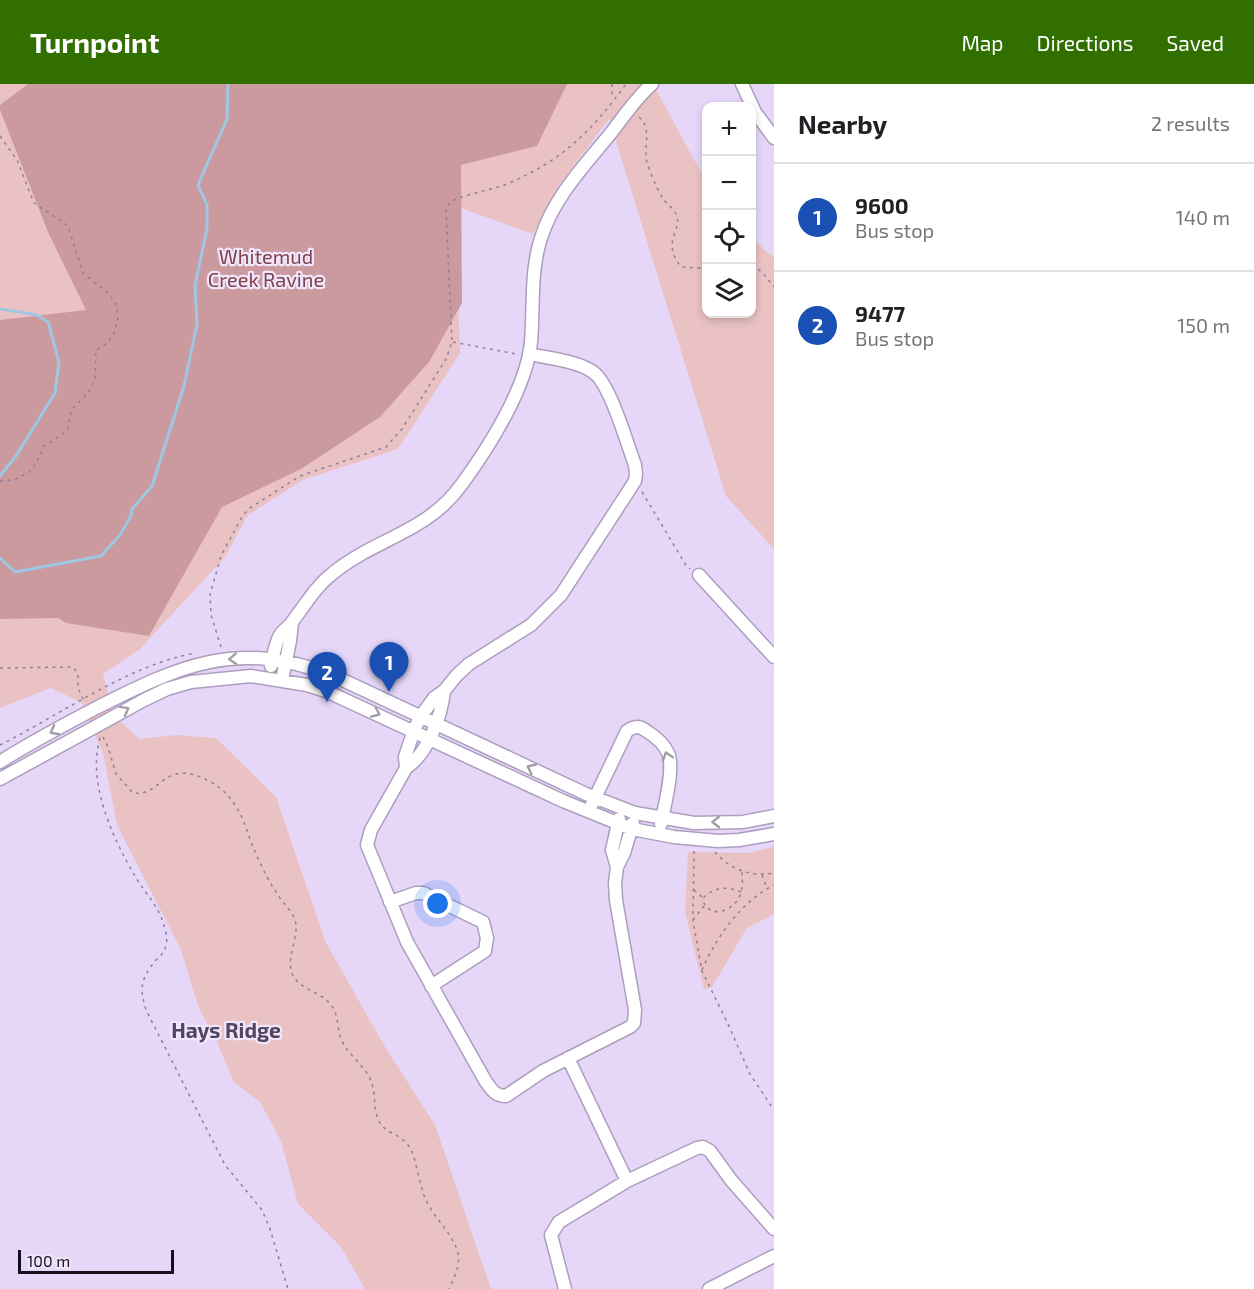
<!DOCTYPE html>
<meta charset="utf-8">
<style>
:root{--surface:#fff;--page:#f6f6f6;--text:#202124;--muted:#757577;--line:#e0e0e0;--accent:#326f01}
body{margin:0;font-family:"Exo 2",sans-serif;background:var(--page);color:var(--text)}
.controls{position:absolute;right:18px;top:18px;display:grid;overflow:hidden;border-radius:12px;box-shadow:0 3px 9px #0003}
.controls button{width:54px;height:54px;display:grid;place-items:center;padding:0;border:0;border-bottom:2px solid var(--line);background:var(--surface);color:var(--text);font:30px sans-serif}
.scale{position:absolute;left:18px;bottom:15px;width:156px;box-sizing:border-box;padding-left:6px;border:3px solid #140f1a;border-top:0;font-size:16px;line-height:21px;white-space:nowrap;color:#140f1a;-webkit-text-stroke:4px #f0e7fc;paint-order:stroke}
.you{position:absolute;left:438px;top:820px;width:21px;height:21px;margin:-15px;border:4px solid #fff;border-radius:50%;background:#1a73e8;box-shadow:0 0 0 9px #1a73e833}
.badge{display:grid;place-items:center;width:39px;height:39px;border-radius:50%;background:var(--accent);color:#fff;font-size:20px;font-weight:700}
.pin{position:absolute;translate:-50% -50px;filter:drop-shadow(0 2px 3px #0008)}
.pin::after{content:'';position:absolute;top:32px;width:21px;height:18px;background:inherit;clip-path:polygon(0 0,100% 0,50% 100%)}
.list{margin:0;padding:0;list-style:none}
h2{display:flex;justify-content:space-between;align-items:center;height:78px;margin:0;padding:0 24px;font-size:26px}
h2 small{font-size:20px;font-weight:400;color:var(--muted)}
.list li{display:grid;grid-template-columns:39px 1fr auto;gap:18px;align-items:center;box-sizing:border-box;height:108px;padding:0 24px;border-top:2px solid var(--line)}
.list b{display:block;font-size:22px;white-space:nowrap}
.list p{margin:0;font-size:20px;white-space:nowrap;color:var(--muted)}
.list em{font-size:20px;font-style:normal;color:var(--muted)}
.icon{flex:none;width:33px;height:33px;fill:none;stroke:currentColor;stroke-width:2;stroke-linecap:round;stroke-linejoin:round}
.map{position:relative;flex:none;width:774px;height:1205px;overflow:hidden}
header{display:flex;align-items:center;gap:36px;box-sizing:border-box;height:84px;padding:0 30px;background:var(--accent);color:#fff}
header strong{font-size:28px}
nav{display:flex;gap:33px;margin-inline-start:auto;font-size:21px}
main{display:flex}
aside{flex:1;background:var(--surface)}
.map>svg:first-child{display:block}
.green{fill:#ebc2c4}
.forest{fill:#cb9a9e}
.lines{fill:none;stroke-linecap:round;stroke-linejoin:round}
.stream{stroke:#9ec7e3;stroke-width:3}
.minor-casing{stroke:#ad9ebe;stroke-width:15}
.path{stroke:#8b8199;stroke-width:1.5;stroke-dasharray:3 4.5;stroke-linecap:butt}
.minor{stroke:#fff;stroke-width:12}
.oneway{stroke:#a19fa3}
.labels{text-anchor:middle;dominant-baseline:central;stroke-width:4.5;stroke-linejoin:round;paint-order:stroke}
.park-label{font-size:20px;fill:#824149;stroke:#f0e7fc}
.neighbourhood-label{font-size:21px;font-weight:bold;fill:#534561;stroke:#f0e7fc}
</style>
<header>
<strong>Turnpoint</strong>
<nav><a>Map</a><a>Directions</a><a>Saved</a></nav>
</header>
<main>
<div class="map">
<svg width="774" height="1205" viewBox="0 0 774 1205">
<rect width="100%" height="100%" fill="#e6d7f9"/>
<path class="green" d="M0,0H653L692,72L706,95V230H752V152L764,166L774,173V465L726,412L609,35L559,101L533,150L455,122L460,269L398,365L303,396L248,431L225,473L139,566L103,590L113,630L139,655L176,651L216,654L276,713L326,859L384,961L435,1041L491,1205H365L341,1163L298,1120L281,1057L260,1018L234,998L216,956L198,922L181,866L117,741L103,669L82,619L51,604L0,624Z
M774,763V830L747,844L712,903L704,905L685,828L688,768L748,769Z"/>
<path class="forest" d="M28,0H567L537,62L461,81L462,219L429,278L380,333L301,385L222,423L149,552L66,539L58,534L0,535V236L86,226L48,148L0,26V21Z"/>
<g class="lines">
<path class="stream" d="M0,225L37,231L48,238L59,278L55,309L16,372L0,392
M0,474L15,488L101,472L120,451L131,432L132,425L152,402L184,302L197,240L195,201L207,145V121L198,101L227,35L228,0"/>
<defs>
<path id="minor" d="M742,0L755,28L774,54
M529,270C548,274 578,277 593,288C610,299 627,360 635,381L636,390L635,397L561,511L531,541L469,580L457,591L444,607L434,614L421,632L414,646L405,673L406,684L371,746L367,761L407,858L486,998C492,1006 495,1012 506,1012L543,987L630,943L634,939L635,926L616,816L615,799L617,783
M699,491L774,573
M271,582C273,572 275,560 280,551C283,546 289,543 292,538C306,520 315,503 333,489C376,454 427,449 462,400C489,363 527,303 531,258C534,223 530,188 541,154C554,113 584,82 611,49C624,32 636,14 652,0
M282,596L290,557L292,538
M0,678C31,658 64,641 96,624C181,581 237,555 332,591L586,710L635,729L694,739L743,738L774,732
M406,684C428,669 441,634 444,607
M0,695L144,616L167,605L191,598L251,592L307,601L326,607L563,717L632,745L674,753L718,757L739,756L774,750
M592,720L627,647C636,641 640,642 648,648C656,653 664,660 668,669C675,684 664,723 661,740
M619,735L612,766L617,783L624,769L633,739
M390,818L416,809H423L483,838L487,854L485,867L431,902
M568,974L627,1097
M565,1205L551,1151L559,1138L627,1097L697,1064L703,1063L710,1067L731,1096L774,1145
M709,1205L774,1172"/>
</defs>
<use href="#minor" class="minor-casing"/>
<path class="path" d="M612,0V10L615,14
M639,33C651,43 645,59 646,73C646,80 659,110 664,116C667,120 674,125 676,130C684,146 660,156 681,183L699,184L706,182
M0,52L17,76L34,119L68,142L83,189L108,209L116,220L118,234L114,249L108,259L96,266L95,296L88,309L72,325L67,347L44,362L37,378L29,388L14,396L0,397
M752,181L763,189L774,203
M453,258L516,270
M642,408L687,483L690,485
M221,563L211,531L210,511L221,472L243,431L250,424L300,392L386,363L402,345L446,275L452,258L446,126L450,118C467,109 489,107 507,100C563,76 591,48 626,0
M0,584L73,583L78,590V604L84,617
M103,653L108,663L116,690L133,709C151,712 159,696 173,691C188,685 208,695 220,704C238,719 244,737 251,758C258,775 267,795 278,811C284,821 295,829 296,841C297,856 288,871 291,886C295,905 321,907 331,921C340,932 336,947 343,959C351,974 367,983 372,1000C376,1011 373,1024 378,1035C383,1049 399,1049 408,1061C416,1070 419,1102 426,1116C434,1134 451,1148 457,1166C462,1180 454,1193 449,1205
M100,654C87,698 112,753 135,792C144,808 157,820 163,838C165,845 168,854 166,861C165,867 161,872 156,876C141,894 139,904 146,926L225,1081L262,1126L270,1145L288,1205
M0,661C60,631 130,580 196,569
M694,767L693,837L702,887L728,940L750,990L774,1026
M715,768C731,786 750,793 774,789
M762,791L767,804
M694,806L702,813
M741,808C727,802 715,803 704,813C702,823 709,826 718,828C739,824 744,808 742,788
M693,836L705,821
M702,886C716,853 742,817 774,801"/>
<use href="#minor" class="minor"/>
</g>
<defs><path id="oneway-chevron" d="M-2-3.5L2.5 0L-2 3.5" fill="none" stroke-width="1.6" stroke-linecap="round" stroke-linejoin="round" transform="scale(1.5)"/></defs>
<g class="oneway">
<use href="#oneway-chevron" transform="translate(233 575) rotate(177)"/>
<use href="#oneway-chevron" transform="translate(125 626) rotate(-29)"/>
<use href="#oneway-chevron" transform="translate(376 629) rotate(24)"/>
<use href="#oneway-chevron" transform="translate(54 647) rotate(152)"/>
<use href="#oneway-chevron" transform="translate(667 672) rotate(-108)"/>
<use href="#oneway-chevron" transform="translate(531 684) rotate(-155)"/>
<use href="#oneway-chevron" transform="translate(716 738) rotate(179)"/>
</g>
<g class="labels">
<g class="park-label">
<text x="266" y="172">Whitemud<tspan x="266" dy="23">Creek Ravine</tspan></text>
</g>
<g class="neighbourhood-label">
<text x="226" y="945">Hays Ridge</text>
</g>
</g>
</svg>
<div class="controls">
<button>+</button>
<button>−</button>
<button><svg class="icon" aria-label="locate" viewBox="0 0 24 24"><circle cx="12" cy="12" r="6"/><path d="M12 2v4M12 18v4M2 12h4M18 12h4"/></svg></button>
<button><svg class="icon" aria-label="layers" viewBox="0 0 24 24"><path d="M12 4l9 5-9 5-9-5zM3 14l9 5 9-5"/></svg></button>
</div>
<div class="scale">100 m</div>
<div class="you"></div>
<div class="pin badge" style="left:389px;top:608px;background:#1a4fb4">1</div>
<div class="pin badge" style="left:327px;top:618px;background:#1a4fb4">2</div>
</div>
<aside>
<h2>Nearby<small>2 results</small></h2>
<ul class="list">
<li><span class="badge" style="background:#1a4fb4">1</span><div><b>9600</b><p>Bus stop</p></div><em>140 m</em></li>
<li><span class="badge" style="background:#1a4fb4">2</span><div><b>9477</b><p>Bus stop</p></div><em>150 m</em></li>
</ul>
</aside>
</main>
